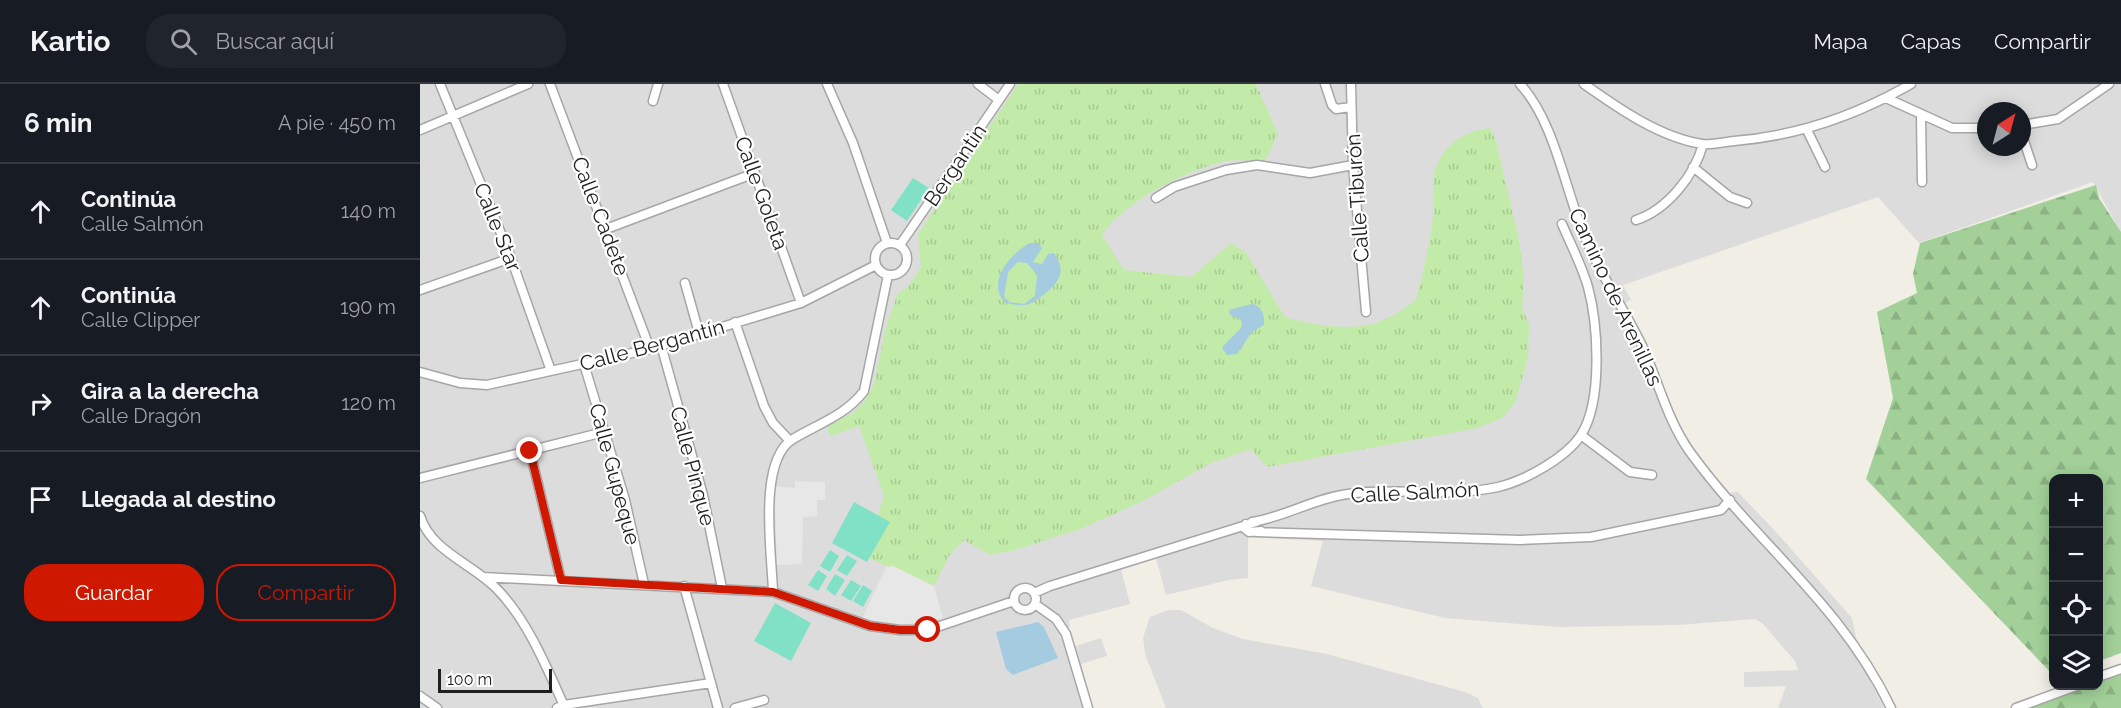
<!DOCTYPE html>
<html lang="es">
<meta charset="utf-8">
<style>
:root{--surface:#171b24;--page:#20242c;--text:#f1f3f6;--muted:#9ea1a6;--line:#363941;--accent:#ce1800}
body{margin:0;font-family:Raleway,sans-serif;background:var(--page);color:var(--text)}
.controls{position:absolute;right:18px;bottom:18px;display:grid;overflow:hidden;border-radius:12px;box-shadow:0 3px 15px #0003}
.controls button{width:54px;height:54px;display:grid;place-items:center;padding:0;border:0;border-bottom:2px solid var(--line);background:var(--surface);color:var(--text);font:30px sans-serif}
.compass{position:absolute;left:1557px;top:18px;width:54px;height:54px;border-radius:50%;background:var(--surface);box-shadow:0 3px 15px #0003;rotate:36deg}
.scale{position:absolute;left:18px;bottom:15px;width:114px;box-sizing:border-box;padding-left:6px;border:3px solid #1f1f1f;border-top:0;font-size:16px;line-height:21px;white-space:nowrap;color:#1f1f1f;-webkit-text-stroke:4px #fff;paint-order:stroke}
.stop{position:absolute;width:18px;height:18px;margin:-14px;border:4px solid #ce1800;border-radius:50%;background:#fff}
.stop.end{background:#ce1800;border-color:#fff;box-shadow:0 2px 6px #0008}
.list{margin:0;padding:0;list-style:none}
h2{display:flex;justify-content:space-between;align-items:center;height:78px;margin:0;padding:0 24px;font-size:26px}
h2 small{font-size:20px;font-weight:400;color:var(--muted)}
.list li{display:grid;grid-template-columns:39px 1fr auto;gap:18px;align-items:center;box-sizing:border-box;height:96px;padding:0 24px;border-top:2px solid var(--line)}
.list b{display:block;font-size:22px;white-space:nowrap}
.list p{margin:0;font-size:20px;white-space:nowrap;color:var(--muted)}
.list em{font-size:20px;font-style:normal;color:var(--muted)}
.actions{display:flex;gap:12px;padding:18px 24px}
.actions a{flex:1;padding:14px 0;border:2px solid var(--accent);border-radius:24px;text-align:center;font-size:21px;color:var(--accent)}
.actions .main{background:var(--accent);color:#fff}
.icon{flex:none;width:33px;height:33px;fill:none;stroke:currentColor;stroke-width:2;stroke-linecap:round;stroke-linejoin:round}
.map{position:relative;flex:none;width:1701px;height:624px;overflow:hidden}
header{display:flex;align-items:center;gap:36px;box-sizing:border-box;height:84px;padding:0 30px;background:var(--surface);border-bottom:2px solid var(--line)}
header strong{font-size:28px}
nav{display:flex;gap:33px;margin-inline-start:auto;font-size:21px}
.search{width:420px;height:54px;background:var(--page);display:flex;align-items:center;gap:15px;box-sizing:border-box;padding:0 21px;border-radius:24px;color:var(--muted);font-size:22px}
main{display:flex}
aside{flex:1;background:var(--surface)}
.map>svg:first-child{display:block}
.residential{fill:#dddcdc;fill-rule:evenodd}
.grass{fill:url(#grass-tufts)}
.forest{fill:url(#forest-firs)}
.pitch{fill:#81e1c7}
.parking{fill:#e7e7e7}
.water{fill:#a4cbdf;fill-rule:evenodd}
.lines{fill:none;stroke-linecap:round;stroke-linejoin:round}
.minor-casing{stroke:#a6a6a6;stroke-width:11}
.minor{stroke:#fff;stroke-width:8}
.route{stroke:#ce1800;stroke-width:8}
.labels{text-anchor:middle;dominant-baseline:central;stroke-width:4.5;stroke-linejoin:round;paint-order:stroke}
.street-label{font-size:21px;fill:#1f1f1f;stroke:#fff}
</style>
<header>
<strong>Kartio</strong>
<div class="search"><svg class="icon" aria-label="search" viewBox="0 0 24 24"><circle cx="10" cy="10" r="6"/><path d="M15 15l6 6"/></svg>Buscar aquí</div>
<nav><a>Mapa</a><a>Capas</a><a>Compartir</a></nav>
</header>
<main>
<aside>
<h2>6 min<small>A pie · 450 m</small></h2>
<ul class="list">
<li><svg class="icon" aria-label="ahead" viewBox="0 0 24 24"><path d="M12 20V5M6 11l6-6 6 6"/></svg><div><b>Continúa</b><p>Calle Salmón</p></div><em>140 m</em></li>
<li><svg class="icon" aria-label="ahead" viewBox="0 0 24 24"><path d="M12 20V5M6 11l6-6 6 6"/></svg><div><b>Continúa</b><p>Calle Clipper</p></div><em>190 m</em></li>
<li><svg class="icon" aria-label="right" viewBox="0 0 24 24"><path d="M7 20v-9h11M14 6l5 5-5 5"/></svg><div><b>Gira a la derecha</b><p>Calle Dragón</p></div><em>120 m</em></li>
<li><svg class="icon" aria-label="arrive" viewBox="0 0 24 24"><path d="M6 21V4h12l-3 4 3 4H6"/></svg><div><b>Llegada al destino</b></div></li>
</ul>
<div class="actions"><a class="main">Guardar</a><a>Compartir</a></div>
</aside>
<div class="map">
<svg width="1701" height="624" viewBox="0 0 1701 624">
<defs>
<pattern id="grass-tufts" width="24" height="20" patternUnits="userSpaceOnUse" patternTransform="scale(1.5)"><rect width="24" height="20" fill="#c2eba9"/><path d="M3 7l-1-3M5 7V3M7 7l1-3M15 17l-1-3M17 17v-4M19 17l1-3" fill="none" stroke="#a6c991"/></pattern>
<pattern id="forest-firs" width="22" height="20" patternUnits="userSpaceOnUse" patternTransform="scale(1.5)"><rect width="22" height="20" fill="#a2d098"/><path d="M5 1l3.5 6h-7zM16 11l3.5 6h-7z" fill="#8bb283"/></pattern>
</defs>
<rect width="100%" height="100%" fill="#f0eee5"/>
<path class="residential" d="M0,0H1701V149L1673,98L1499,159L1458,113L1203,201L1211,216L1201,221L1252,345L1308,409L1318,408L1357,449L1432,534L1442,581L1464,624H1358L1366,602L1324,603V588L1378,586L1375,577L1342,539L1335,535L1258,541L1138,543L1025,534L891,502L903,457L828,453V494L809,496L746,511L735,471L700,481L710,520L649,536L650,542L639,552L656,562L681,554L687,572L661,580L673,624H0ZM1566,27H1602V63H1566Z
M748,526H761L793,544L823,555L907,570L1045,608L1058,614L1063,624H746L725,570L723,554L730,533Z"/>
<path class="grass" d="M598,0H836L858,50L845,77C834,78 818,75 808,77C769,84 705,117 682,151L704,186L771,193L811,159L826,169L865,233C895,241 933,249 963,236C975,232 986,222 996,216C1003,188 1010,161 1013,133C1015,120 1012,105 1014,91C1020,63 1043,47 1070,44L1076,57L1099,156L1104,195L1102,224L1109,240L1108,274L1095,319L1082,334L1058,344L847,383L831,365L791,379L723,417L663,444L592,467L570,471L544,456L529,472L514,502L449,474L469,438L458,431L464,412L439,342L411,352L407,343L434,328L446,315L454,300L466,242L478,209L488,203L501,183L498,150Z"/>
<path class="forest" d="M1676,101L1679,114L1701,148V569L1679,577L1678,394H1634L1633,591L1446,395L1473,314L1457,228L1497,209L1493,190L1500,159Z
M1701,590V624H1606L1667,602H1678L1679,597Z"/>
<path class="pitch" d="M493,94L509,104L487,137L471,126Z
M434,418L470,438L447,478L412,459Z
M410,466L419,472L410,488L400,482Z
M427,471L437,477L427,492L417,486Z
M398,486L407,492L398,507L388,501Z
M415,490L425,496L415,512L406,505Z
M431,496L441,502L431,517L421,511Z
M443,501L452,507L443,523L433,517Z
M355,519L391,539L371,577L334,557Z"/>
<path class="parking" d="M375,397L405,398V416H397V432L383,433L382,480L357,481L354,402L375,404Z
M473,482L514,502L523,534L482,541L442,535L466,483Z"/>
<path class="water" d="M610,159H619L622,164L613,178L622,180L628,170L634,169C648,188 638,200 622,212C617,216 612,220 605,221C599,222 592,220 586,219C564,199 592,168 610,159ZM598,178L607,179L617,191L615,212L604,220L588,218L584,212L588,188Z
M831,220C842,221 845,232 844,241L832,248L817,270L807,271L802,264L804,261L821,244L822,239L820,235L810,231L809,226Z
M618,538L624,543L638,574L593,591L586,585L576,548Z"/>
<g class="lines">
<defs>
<path id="minor" d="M20,0L91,174L131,287
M130,0L230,265
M303,0L381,219
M407,0L433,59L467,159
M558,0L579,16
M905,0L912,21L916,25L931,23
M931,0L933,81L946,228
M1100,0C1135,38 1145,106 1165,153C1181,193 1206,227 1224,266C1239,300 1248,337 1270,368C1336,459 1421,520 1471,624
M1164,0C1198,24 1239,53 1282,60C1292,61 1304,58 1314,57C1377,52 1437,31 1491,0
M1466,14L1532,44H1566
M233,17L238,0
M1501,32L1502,98
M1602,41L1638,35L1689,0
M0,46L108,0
M1387,46L1405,83
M1602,51L1612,81
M1273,83L1310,113L1327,119
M736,114L754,103L806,86L837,81L890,89L933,81
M1216,136C1247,126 1275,91 1283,60
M186,145L335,89
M455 175a16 16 0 1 1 32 0a16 16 0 1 1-32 0Z
M480,161L590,0
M265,199L279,249
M0,206L91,174
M315,238L344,322L353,339L370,357
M241,261L283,411L302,504
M164,280L205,416L224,500
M0,288L40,299L67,301L230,265L381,219L456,181
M1161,351L1210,388L1232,391
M110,367L141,496
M0,394L184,348
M0,432C11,467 51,479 76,504C107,535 127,584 145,624
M832,438C865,433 895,414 928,410C978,403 1028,414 1078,403C1104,397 1146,374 1161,351C1183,317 1178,240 1168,203C1162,182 1151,161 1142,140
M826,440L824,444L829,448L841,447
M836,448L1100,456L1171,453L1301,426L1310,416
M63,493L353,508L450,542L480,546H508L594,517
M264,502L298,624
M594 515a11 11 0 1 1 22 0a11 11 0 1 1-22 0Z
M353,508C352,471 337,376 373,355C398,340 426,331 444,307L468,191
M614,509L630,502L836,438
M615,520L636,535L646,550L668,624
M1678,593L1701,585
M0,612L17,624
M137,624L144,621L291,599
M315,624L344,616
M1596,624L1656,602"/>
</defs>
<use href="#minor" class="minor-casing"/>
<use href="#minor" class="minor"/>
</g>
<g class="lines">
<path class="route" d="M110,367L141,496L353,508L450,542L480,546H508"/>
</g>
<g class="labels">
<g class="street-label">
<text transform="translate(535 81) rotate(-56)">Bergantin</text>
<text transform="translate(342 109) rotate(70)">Calle Goleta</text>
<text transform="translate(937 114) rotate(-94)">Calle Tiburón</text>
<text transform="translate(181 132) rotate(69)">Calle Cadete</text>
<text transform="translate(78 143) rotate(68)">Calle Star</text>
<text transform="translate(1196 213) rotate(65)">Camino de Arenillas</text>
<text transform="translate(232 261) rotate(-15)">Calle Bergantín</text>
<text transform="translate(273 382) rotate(75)">Calle Pinque</text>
<text transform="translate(195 390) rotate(75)">Calle Gupeque</text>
<text transform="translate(995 408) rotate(-3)">Calle Salmón</text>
</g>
</g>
</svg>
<div class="controls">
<button>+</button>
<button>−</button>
<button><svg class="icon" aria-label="locate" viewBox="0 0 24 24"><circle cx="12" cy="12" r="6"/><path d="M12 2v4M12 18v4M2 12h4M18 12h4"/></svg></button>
<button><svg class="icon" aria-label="layers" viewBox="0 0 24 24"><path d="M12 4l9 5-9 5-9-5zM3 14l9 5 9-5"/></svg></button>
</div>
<svg class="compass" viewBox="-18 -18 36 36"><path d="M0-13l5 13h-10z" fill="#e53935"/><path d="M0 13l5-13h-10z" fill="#9ea1a6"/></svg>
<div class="scale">100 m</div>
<div class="stop" style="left:508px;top:546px"></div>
<div class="stop end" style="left:110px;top:367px"></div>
</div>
</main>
